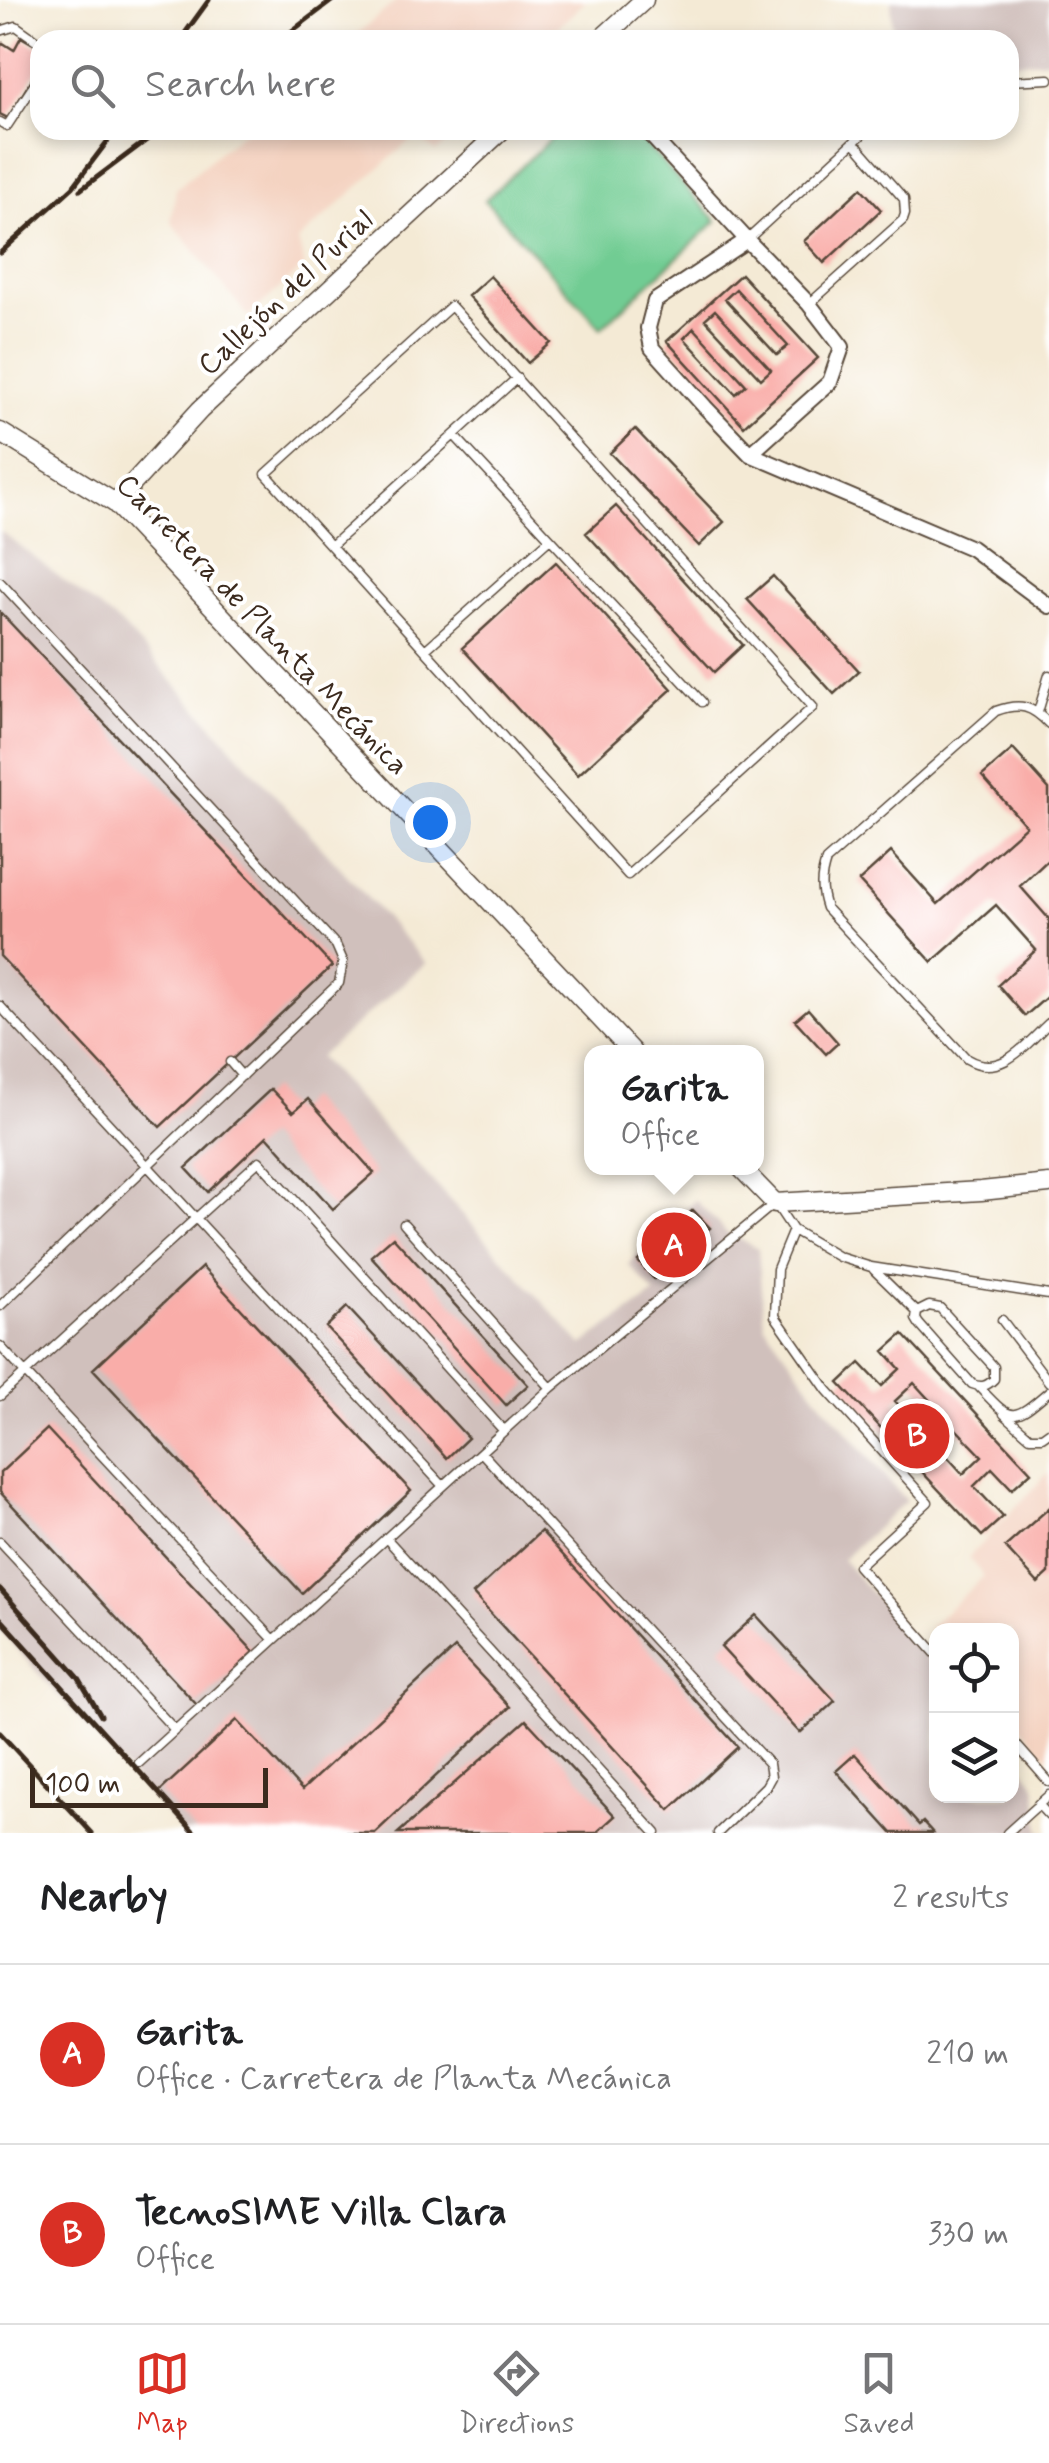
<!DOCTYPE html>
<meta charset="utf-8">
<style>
:root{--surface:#fff;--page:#f6f6f6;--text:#202124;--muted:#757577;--line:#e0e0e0;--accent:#d93025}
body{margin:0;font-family:Mynerve,sans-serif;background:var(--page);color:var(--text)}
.controls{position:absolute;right:30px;bottom:30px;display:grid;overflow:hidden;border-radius:20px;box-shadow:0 5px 15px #0003}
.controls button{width:90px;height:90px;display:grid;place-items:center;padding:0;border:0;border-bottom:2px solid var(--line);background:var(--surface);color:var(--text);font:50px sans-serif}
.scale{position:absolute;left:30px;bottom:25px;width:238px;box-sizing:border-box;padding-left:10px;border:5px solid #3b2a1e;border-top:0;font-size:28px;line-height:35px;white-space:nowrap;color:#3b2a1e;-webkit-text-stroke:8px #fff;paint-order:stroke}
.you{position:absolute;left:430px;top:822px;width:35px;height:35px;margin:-25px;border:8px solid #fff;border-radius:50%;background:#1a73e8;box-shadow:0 0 0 15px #1a73e833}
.badge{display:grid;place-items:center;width:65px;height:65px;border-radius:50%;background:var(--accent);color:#fff;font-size:32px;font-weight:700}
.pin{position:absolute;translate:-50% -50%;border:5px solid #fff;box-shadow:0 2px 10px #0006}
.popup{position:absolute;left:584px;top:1045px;width:180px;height:130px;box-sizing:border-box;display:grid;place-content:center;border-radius:20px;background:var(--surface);filter:drop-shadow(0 2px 8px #0005);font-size:32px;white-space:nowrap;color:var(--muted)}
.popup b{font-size:38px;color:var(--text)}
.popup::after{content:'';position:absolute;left:50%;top:100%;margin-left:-20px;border:20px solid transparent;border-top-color:var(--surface)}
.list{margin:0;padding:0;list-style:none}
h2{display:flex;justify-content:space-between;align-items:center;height:130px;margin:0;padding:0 40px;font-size:42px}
h2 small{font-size:32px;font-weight:400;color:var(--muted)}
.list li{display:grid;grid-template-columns:65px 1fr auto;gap:30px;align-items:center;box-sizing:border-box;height:180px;padding:0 40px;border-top:2px solid var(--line)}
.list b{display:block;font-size:38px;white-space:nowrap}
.list p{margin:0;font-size:32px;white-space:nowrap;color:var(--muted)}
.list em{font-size:32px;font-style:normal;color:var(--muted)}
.icon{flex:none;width:55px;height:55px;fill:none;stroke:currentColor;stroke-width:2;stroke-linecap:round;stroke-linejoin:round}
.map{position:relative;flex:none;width:1049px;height:1833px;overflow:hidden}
.search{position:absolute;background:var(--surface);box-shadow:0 5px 15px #0003;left:30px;right:30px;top:30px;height:110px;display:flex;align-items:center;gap:25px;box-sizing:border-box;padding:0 35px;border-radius:30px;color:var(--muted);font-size:38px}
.sheet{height:490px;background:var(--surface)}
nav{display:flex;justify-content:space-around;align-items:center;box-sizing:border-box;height:140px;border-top:2px solid var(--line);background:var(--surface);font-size:28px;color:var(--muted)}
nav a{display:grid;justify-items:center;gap:5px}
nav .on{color:var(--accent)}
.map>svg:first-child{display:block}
.built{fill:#f4d3c1}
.industrial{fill:#d0c0bc}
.green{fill:#71cc93;stroke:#567b58;stroke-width:2.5}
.building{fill:#f9ada9;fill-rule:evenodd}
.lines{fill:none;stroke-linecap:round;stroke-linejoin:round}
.service-casing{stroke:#574739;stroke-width:11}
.minor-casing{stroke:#574739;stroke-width:18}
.tertiary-casing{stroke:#574739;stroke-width:21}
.service{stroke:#fff;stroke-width:8}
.minor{stroke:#fff;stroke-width:14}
.tertiary{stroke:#fff;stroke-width:18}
.rail{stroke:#3b2a1e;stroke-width:5}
.labels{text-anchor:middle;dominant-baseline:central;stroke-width:8;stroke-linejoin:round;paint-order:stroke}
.street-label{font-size:30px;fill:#3b2a1e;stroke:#fff}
</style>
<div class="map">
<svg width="1049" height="1833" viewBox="0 0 1049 1833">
<rect width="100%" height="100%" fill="#fff"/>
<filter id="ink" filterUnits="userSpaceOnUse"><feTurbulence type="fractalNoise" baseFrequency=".01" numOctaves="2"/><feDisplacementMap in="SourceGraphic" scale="20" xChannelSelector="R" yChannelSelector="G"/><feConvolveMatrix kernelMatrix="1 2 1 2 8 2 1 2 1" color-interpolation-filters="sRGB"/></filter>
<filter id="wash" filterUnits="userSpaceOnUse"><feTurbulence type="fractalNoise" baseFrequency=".0048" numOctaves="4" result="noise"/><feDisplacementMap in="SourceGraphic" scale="40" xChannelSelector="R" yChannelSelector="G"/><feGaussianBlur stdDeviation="2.25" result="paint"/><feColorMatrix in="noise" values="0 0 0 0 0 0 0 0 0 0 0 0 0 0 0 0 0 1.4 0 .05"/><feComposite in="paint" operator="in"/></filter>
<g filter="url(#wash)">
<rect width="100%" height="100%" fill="#f4ead5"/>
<path class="built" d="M397,0H587L544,40H350Z
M245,130H462L436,152L416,135L298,241L305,266L248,316L171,222L176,189Z
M1049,1472V1758L1012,1717V1630H936V1636L929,1627L984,1576L968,1558Z"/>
<path class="industrial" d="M891,0H1049V60L1009,62V40H908L907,32L893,34Z
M0,531L124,627L426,963L319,1057L582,1345L655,1294L628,1264L695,1200L726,1232L758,1249L764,1324L819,1399L906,1501L842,1559L936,1669V1796H1012V1755L1036,1784L1040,1829L1044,1833H183L0,1631Z"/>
<path class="green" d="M560,130H632L717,221L601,328L485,200Z"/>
<g id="blocks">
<path class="building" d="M21,37L40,48V66L8,118L0,114V47L3,43L14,50Z
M861,188L881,210L824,263L804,241Z
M741,274L818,358L744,426L667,341ZM736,289L788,346L777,355L725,299ZM715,310L771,370L761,379L705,319ZM694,328L746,385L736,394L684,338Z
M490,276L551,343L528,363L468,296Z
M635,429L724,522L699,546L610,453Z
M616,506L743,645L714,672L586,533Z
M556,562L672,689L578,775L462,648Z
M773,576L859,671L834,694L747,599Z
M0,612L332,966L160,1127L0,956Z
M1013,749L1049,789V859L1020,886L1049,919V995L1025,1016L998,985L1036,950L996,905L932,962L859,881L891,852L938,904L1026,826L982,776Z
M808,1009L838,1043L826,1054L795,1020Z
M271,1089L293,1112L308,1099L374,1173L333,1209L267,1136L208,1192L186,1168Z
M693,1210L710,1228L654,1279L638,1261Z
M393,1237L528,1385L506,1405L371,1256Z
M202,1267L411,1491L302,1593L93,1369Z
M347,1307L468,1438L447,1458L326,1327Z
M903,1334L1031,1472L1012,1489L992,1468L974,1486L1003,1517L982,1536L839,1383L860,1363L882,1386L900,1369L884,1351ZM914,1383L934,1405L916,1423L895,1401ZM954,1427L982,1456L963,1474L936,1444Z
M47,1429L254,1652L197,1705L0,1492V1473Z
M1049,1508V1573L1038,1583L1005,1547Z
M541,1531L738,1747L670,1810L473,1594Z
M756,1615L835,1701L800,1733L721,1647Z
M455,1648L510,1707L375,1833H196L159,1792L237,1720L302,1790Z
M526,1720L615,1816L596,1833H398Z
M855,1754L919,1825L923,1822L933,1833H892L836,1771Z"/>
</g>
</g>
<g filter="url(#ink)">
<use href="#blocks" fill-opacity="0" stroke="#574739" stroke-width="2.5"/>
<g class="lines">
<defs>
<path id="service" d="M0,31L16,26L40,43
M1009,81L1049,79
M0,122L7,126L40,76
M747,240L867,130
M809,304L903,220L905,214L904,199L854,142
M451,306L813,707L628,875L266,474Z
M454,435L702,702
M331,546L517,378
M0,582L336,945L343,961L339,983L0,1306
M425,650L550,539
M1038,712L1049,675
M1049,724C1032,706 1020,702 996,711L826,861C820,879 820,890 826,908L967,1059C1001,1079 1025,1045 1049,1023
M0,1006L443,1486
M230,1062L242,1076
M404,1224L551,1388
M793,1230L777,1269L775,1316L827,1390L928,1502L858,1566L936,1654
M874,1270L917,1312
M929,1306L940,1308L994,1367V1379C987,1386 982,1388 972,1384L919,1324L916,1319L917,1312Z
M1002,1320L1049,1382
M0,1346L274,1640
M979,1387C1012,1422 1012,1423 1049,1391
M0,1396L259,1161L504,1431
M1004,1414L1030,1437H1042L1049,1432
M481,1452L769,1764L771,1777L766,1786L718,1833
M386,1538L656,1833
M0,1542L175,1730
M1012,1740L1049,1782
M139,1763L551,1388L775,1203L793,1230L839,1257L871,1267L1049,1295
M1038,1804L1049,1816
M1007,1833L1049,1795"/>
<path id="minor" d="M646,130L747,240L655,301L648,328L652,348L705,407L750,454L971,548L1049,606
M747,240L809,304L842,347L830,382L750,454"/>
<path id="tertiary" d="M600,40L644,0
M0,432L115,503L632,1052
M115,503L200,410L502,130
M741,1168L775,1203L981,1191L1049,1184"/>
</defs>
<use href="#service" class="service-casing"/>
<use href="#minor" class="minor-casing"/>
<use href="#tertiary" class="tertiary-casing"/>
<use href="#service" class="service"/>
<use href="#minor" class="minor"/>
<use href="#tertiary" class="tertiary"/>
<path class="rail" d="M180,40L209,0
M280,40L333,0
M80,190L160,130
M0,253L73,187L116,130
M0,1589L78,1677L101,1716
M0,1618L195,1833
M0,1733L92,1833"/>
</g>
</g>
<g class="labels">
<g class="street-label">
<text transform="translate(286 293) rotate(-43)">Callejón del Purial</text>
<text transform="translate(262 625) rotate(46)">Carretera de Planta Mecánica</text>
</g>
</g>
</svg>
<div class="controls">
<button><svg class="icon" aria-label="locate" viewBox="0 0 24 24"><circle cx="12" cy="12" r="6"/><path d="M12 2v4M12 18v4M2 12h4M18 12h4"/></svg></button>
<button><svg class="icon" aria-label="layers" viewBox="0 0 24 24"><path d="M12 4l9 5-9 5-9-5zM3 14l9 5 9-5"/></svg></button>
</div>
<div class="scale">100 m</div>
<div class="you"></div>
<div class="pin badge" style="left:674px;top:1245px">A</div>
<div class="popup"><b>Garita</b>Office</div>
<div class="pin badge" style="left:917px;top:1436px">B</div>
<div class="search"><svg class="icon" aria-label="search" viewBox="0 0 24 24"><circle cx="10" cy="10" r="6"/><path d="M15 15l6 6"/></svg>Search here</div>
</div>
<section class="sheet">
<h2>Nearby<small>2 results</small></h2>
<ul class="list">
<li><span class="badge">A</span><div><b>Garita</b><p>Office · Carretera de Planta Mecánica</p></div><em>210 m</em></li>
<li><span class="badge">B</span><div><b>TecnoSIME Villa Clara</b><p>Office</p></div><em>330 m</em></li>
</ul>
</section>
<nav>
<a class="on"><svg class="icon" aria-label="map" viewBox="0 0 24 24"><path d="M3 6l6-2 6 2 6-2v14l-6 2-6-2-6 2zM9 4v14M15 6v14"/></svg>Map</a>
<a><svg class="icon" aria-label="directions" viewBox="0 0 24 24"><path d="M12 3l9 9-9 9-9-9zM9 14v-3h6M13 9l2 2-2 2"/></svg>Directions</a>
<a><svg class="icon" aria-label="saved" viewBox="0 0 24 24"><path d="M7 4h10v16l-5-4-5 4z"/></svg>Saved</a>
</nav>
